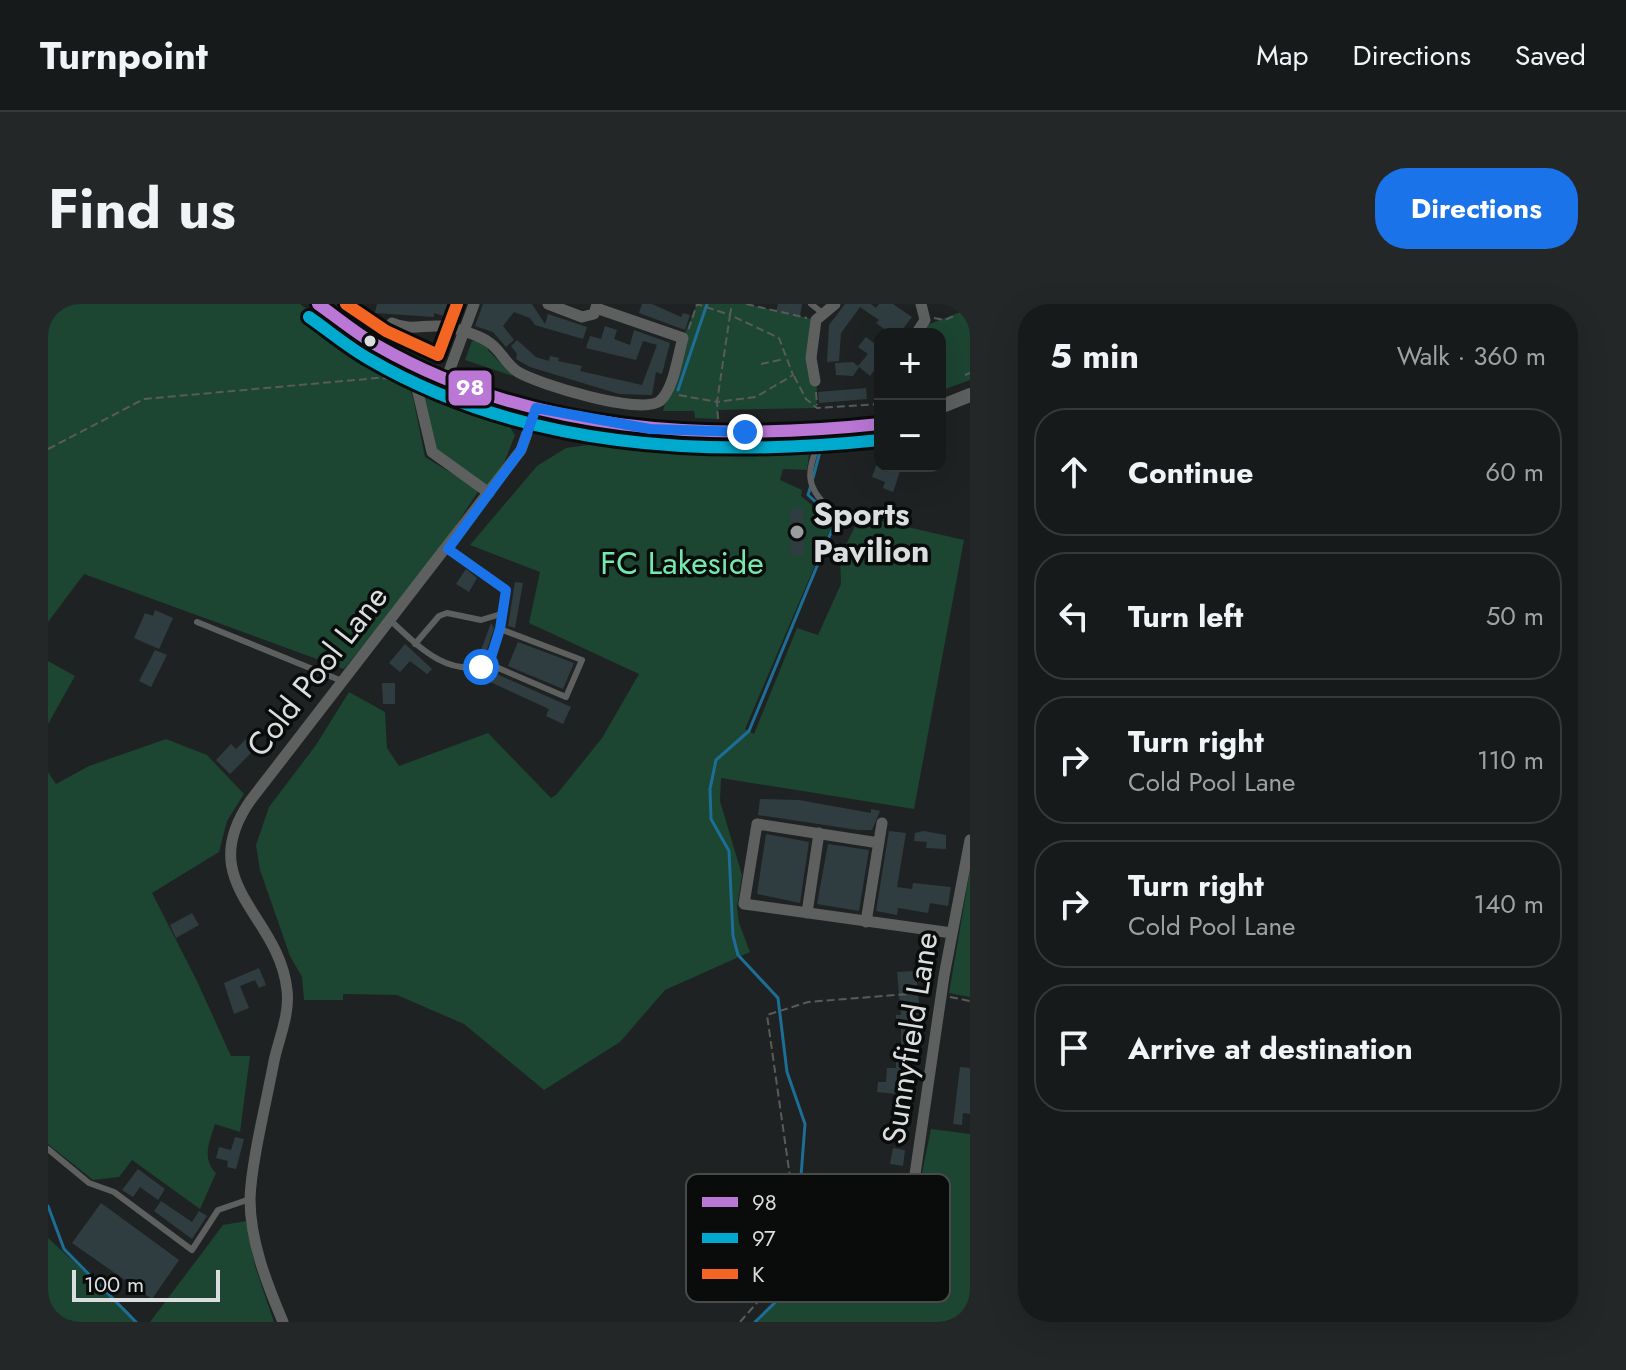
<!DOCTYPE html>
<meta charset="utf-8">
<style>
:root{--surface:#171a1a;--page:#242727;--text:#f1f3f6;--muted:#9ea1a2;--line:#363839;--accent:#1a73e8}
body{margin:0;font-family:Jost,sans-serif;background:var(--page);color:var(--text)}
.controls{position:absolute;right:24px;top:24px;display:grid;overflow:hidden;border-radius:16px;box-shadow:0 8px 32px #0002}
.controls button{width:72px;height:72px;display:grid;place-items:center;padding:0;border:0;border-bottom:2px solid var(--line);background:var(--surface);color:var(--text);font:40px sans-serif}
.scale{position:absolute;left:24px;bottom:20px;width:148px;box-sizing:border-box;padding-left:8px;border:4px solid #dbdede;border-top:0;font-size:22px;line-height:28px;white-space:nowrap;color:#dbdede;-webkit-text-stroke:6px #0a0c0c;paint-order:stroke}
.stop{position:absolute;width:24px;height:24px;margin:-18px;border:6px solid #1a73e8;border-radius:50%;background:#fff}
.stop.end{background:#1a73e8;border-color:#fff;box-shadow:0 2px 8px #0008}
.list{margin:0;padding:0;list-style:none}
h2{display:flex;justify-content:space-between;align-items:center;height:104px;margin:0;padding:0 32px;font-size:34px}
h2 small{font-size:26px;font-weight:400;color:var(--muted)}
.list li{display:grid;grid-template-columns:52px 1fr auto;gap:24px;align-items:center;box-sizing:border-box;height:128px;margin:0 16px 16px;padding:0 16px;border:2px solid var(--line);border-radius:32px}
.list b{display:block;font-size:30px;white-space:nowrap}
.list p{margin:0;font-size:26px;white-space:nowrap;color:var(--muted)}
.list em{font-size:26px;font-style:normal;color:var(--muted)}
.icon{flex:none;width:44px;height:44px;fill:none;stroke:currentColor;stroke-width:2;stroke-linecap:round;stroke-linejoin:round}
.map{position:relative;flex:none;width:922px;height:1018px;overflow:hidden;border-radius:32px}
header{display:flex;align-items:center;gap:48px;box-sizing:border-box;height:112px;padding:0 40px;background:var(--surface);border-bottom:2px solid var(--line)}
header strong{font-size:38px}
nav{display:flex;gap:44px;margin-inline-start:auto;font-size:28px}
.intro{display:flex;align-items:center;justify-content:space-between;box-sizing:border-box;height:192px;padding:0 48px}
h1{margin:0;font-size:56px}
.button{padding:20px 36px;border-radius:32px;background:var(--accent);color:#fff;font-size:28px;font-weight:700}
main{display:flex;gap:48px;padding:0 48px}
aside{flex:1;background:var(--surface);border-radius:32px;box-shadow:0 8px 32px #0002}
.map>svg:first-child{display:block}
.green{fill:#1c4532}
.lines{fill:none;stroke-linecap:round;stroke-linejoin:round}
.stream{stroke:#1d6e96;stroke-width:3}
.building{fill:#303d40}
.path{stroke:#595b5b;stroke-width:2;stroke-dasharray:8 4;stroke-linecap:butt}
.service{stroke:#5e6060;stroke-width:6}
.minor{stroke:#5e6060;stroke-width:11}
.tertiary{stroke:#5e6060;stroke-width:14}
.bus-1-casing{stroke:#0a0c0c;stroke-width:18}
.bus-2-casing{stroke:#0a0c0c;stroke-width:18}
.bus-3-casing{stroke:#0a0c0c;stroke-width:18}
.bus-1{stroke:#ba77d6;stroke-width:12}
.bus-2{stroke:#00a9ce;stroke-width:12}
.bus-3{stroke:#f26522;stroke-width:12}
.route{stroke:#1a73e8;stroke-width:10}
.bus-dot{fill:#dbdede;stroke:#0a0c0c;stroke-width:3}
.poi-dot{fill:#999c9c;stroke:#0a0c0c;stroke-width:3}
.labels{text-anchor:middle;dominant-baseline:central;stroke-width:7;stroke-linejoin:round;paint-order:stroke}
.poi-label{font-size:32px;font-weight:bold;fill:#dbdede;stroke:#0a0c0c;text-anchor:start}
.park-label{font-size:32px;fill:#75e8ad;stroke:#0a0c0c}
.street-label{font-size:32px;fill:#dbdede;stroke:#0a0c0c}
.key{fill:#0a0c0c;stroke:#494b4b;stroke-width:2}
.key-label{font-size:22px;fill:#dbdede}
.line-badge{stroke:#0a0c0c;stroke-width:3}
.badge-label{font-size:22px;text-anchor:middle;font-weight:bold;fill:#fff}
</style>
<header>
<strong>Turnpoint</strong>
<nav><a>Map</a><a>Directions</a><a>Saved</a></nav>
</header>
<div class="intro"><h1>Find us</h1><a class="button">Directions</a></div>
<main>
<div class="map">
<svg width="922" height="1018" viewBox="0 0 922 1018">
<rect width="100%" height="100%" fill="#1f2222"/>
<path class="green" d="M0,0H252L324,54L355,67L365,93L377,153L431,186L390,249L296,365L36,270L0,318Z
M649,0H698L768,16L769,104L670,106V115L647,114L646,107H615L635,34Z
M915,7L922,17V76L892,87V30H868L874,23Z
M428,36L440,42V46L465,72L417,56L424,37Z
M375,75L450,104L467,131L456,159L438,185C425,175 408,166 396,155C382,140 369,94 375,75Z
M554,139L745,140L755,142L761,150L759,166L735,165L732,176L754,186L753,192L785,219L697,425L706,430L749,324L770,331L793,280L792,253L812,212L916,236L866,505L673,474L672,497L694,571L689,603L691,619L702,648L617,686L572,738L496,786L416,720L349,691L295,690V696H256L254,673L242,652L212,566L208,541L221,503L268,441L301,388L337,408L339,444L351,462L440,429L503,494L509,490L554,434L591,370L481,319L492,268L422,241L489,162L518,144Z
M0,357L27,372L0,420Z
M118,435L159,451L196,490L179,517L171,548L104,589L148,675L183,752H202L192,828L167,820C162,837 153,854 168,869L152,905L84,856L71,873L45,876L0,840V468L8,480L41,462Z
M922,566V693L901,689Z
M883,825L922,830V1018H706L742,984L746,953L757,919L855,962Z
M198,917L207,962L226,1018H102L175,921Z
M0,934L81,1008L88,1018H0Z"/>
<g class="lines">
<path class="stream" d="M630,86L659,0
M765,174L775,136
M0,902L16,945L88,1018
M707,1018L742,984L753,919H750L756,885L753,872L757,820L739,768L730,694L690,651L685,632L681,547L663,515L662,485L668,456L701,427L788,216L760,191L763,181"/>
</g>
<path class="building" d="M329,0H401L413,4L408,16L386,9V13L327,9Z
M435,0H484L497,20L500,10L539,23L535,35L487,21L482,14L466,8L455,22L466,36L458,43L445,28L427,22Z
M594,0H604L633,13L635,9L642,11L637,26L591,9Z
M730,0H754L752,12L728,7Z
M797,0H823L828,4L831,0H845L864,13L851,30H835L838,26L828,19L831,16L812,3L793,29L791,57L779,58L781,21Z
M557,22L569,26L566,35L582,41L586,26L622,39L614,70L608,68L604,91L571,90L482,63L468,55L469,50L463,42L469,36L488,53L501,57L502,52L511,54L510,57L534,62L532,67L594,81L609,41L595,37L588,56L538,44L542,32L553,35Z
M818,33L827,40L832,33V59L822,72L810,62L820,50L810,43Z
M805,58L811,63L805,72L788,71L787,59Z
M818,84L819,95L771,99L770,88Z
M828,162H854L845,188L835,184L837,178L824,173Z
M742,205H755L756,251L743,252Z
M418,265L429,274L421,288L408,280Z
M467,278L475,279L467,324L460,322Z
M107,306L125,314L111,345L86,334L97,309L105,312Z
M443,319L446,324L436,355L429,357Z
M470,338L526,359L515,385L460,362Z
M357,340L384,365L379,370L362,357L352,368L341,359Z
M107,346L119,351L103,383L91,377Z
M444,368L523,403L515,420L498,412L501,405L440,377Z
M334,379H347V400H335Z
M200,433L210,442L182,470L168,456L183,440L188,445Z
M712,495L751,496L823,509V505L832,507L824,526H810L710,511Z
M841,527L858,529L849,583L864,585L865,579L903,583L900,602L882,599L880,609L850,604L849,611L828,607Z
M876,527L898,531V545L878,544L879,538L866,537L867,529Z
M718,530L761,538L752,599L709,590Z
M780,540L821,546L811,607L769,600Z
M144,609L151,621L128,634L122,621Z
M211,664L218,681L211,684L207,676L192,682L201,704L186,710L176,679Z
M868,667L873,722L871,748H867L864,770H861L859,793H863L856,826L844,825L848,790L829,788L830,778H838L839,764H848V758L857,759V741H853V722H848V711H853L849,668Z
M912,763L922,764V810L915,809L914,821L905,820Z
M187,833L196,835L188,865L179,863L180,857L168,854L171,843L183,846Z
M845,844L857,846L855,862L842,860Z
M90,865L117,885L110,896L92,883L85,893L74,886Z
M113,897L144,918L151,907L159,912L144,935L106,907Z
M53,899L131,956L104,995L24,939Z"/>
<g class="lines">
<path class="path" d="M698,0L759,14
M886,14L897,16L906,12
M713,60L736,55
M917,71L922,69
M746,72L758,95L769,104L832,100
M768,88L769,101
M631,91L669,98L682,11L649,0L640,27
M670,115L669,98L708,93L745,71L731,34L682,11L684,0
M0,145L96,95L329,74L357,75
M902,693L922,697
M692,1018L722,984L729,968L742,873L719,711L760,698L885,688"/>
<path class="service" d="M763,0L777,11
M915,7L922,0
M774,126C765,160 750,176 780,203
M343,317C371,343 400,374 441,360L452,325L458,286L400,245
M149,318L294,377
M367,340L391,312L399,309L433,316L453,310
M441,360L518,393L534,356L452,325
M0,845L41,879L66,888L144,946L170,906L202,895"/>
<path class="minor" d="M500,0L534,13L546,10L549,0
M344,19C362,27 374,21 392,22C405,23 428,30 439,37C452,44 457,60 470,68C490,80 593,112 612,97C626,85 630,50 635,34L548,4
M868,30L877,16L873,0
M399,73L426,0
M367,76L384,148L441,189
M767,77L763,54L768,16L787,0
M831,539L709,520L696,600L904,629
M759,609L771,529
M818,618L834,519
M847,938L865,884L896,672L922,536
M235,1018C219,980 202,937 202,895C203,859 219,795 226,757C231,734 242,710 239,686C231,610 145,580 202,497L473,146L488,104"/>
<path class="tertiary" d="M270,0C417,121 649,146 832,120
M892,103L922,91"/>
<defs>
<path id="bus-1" d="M270,0C290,14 309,30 330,42C482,129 662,138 832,120"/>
<path id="bus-2" d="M261,13C281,27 300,43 321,55C475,145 659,154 832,136"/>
<path id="bus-3" d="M298,0L338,27L390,51L409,0"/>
</defs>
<use href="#bus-1" class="bus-1-casing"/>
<use href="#bus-2" class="bus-2-casing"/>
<use href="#bus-3" class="bus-3-casing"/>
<use href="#bus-1" class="bus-1"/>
<use href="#bus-2" class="bus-2"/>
<use href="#bus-3" class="bus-3"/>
</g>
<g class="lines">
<path class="route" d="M433,363L441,360L452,325L458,286L400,245L473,146L488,104L602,125L697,128"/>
</g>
<circle class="bus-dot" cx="322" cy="37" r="7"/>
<circle class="poi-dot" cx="749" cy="228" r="8"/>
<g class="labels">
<g class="poi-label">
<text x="765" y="210">Sports<tspan x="765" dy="37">Pavilion</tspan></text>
</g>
<g class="park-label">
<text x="634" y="259">FC Lakeside</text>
</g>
<g class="street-label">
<text transform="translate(269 367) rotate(-52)">Cold Pool Lane</text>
<text transform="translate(862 734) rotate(-81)">Sunnyfield Lane</text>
</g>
</g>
<rect x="638" y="870" width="264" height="128" rx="12" class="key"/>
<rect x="654" y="893" width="36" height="10" fill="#ba77d6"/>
<rect x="654" y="929" width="36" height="10" fill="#00a9ce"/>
<rect x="654" y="965" width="36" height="10" fill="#f26522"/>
<g class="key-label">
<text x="704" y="906">98</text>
<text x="704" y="942">97</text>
<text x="704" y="978">K</text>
</g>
<rect class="line-badge" x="399" y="65" width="46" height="38" rx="8" fill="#ba77d6"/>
<g class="badge-label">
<text x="422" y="91">98</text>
</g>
</svg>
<div class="controls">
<button>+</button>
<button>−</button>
</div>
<div class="scale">100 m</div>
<div class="stop" style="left:433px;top:363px"></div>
<div class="stop end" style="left:697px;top:128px"></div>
</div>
<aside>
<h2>5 min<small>Walk · 360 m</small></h2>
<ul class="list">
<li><svg class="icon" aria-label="ahead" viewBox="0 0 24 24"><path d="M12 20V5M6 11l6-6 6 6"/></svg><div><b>Continue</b></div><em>60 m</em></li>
<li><svg class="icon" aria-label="left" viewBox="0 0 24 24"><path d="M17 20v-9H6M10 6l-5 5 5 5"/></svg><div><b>Turn left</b></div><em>50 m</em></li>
<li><svg class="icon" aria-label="right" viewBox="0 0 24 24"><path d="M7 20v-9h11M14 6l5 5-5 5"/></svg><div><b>Turn right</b><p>Cold Pool Lane</p></div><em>110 m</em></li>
<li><svg class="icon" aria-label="right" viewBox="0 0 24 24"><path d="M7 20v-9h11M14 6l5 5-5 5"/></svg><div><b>Turn right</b><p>Cold Pool Lane</p></div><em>140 m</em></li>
<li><svg class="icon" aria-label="arrive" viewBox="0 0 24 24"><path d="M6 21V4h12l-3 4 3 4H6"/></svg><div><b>Arrive at destination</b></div></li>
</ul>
</aside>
</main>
